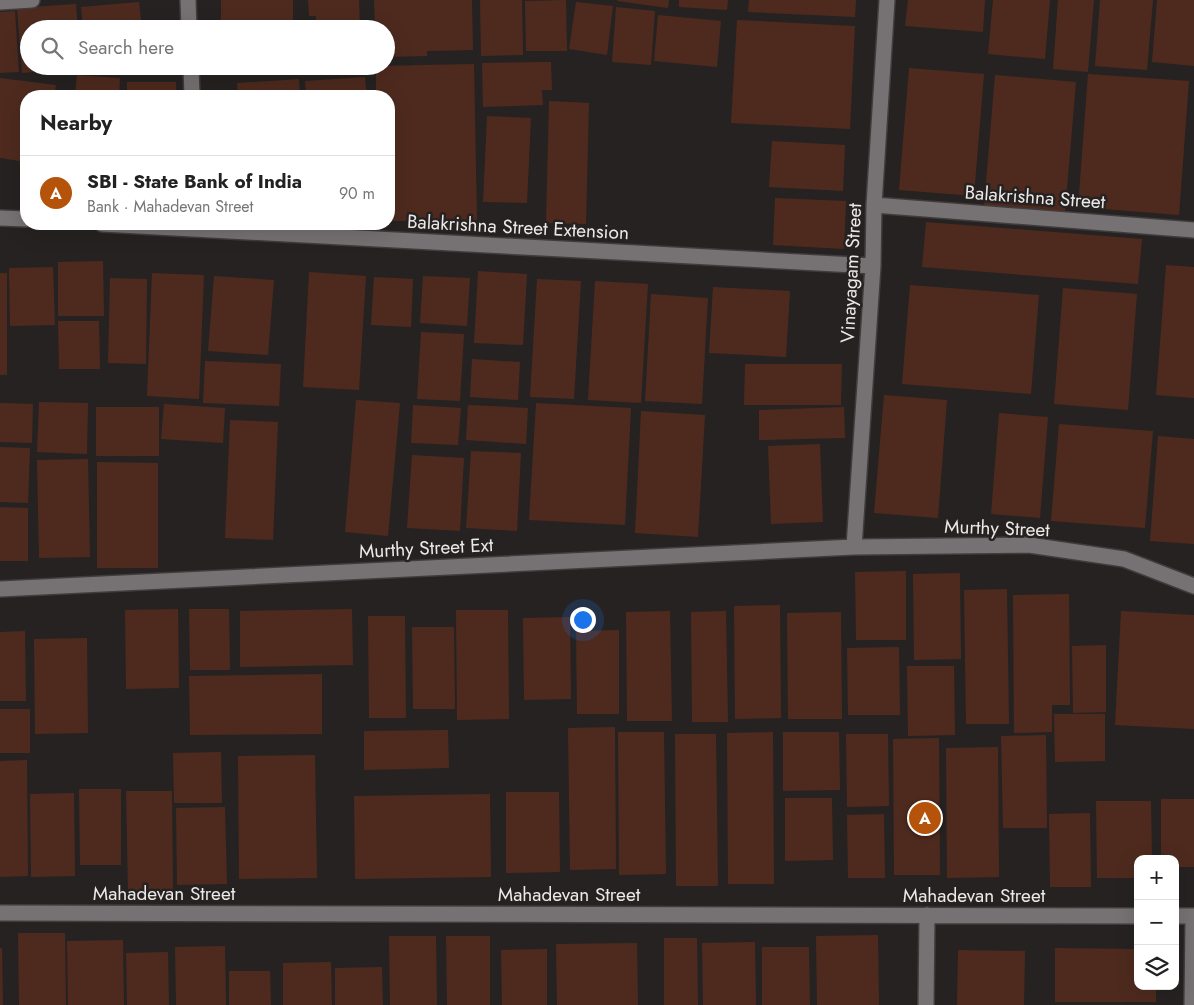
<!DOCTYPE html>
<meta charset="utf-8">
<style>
:root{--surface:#fff;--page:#f2f2f2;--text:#222;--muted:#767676;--line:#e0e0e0;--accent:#b45309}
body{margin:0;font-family:Jost,sans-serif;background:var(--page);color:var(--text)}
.controls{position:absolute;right:15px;bottom:15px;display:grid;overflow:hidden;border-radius:10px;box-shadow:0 5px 20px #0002}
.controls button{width:45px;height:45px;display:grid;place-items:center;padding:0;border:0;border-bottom:1px solid var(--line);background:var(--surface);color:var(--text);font:25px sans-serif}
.you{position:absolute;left:582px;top:619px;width:18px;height:18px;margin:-12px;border:4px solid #fff;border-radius:50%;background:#1a73e8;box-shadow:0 0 0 8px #1a73e833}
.badge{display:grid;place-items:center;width:32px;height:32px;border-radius:50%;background:var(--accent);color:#fff;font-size:16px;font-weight:700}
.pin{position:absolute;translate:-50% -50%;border:2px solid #fff;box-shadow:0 1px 5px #0006}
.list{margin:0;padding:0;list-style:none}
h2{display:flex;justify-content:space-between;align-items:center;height:65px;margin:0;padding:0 20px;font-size:21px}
h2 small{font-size:16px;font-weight:400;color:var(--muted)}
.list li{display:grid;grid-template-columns:32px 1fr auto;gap:15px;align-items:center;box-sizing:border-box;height:75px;padding:0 20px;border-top:1px solid var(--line)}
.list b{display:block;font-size:19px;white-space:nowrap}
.list p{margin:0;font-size:16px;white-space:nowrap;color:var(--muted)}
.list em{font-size:16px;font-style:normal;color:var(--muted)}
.icon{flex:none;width:28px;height:28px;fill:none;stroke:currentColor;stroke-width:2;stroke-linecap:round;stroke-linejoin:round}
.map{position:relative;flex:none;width:1194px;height:1005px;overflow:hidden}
.search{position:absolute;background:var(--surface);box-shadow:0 5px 20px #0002;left:20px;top:20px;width:375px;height:55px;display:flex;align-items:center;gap:12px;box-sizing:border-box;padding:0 18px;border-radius:28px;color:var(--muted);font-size:19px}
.panel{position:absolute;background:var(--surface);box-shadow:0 5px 20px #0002;left:20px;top:90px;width:375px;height:140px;border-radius:20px}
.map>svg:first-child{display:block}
.building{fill:#4e2a1e}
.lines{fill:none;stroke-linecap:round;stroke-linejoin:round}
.minor-casing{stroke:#403c3d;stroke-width:18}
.minor{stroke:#767172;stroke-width:15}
.labels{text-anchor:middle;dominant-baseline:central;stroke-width:5;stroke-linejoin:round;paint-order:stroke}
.street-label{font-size:19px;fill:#ece9e9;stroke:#262222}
</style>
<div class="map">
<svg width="1194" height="1005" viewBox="0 0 1194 1005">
<rect width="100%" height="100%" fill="#262222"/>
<path class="building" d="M221,0H293V29H221Z
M308,0H359L360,29H310V24H316V16H309Z
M374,0H472L473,50L427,51V56L386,57V29H375Z
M480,0H522L523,55L481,56Z
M566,0L567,51H526L525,1Z
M618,0H669L668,8L617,1Z
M679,0H728L727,10L679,7Z
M749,0H856L855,17L748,12Z
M908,0H985L983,32L905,26Z
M993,0H1050L1045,59L988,54Z
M1058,0H1094L1088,72L1053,69Z
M1100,0H1153L1147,70L1095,66Z
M1157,0H1194V66L1152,62Z
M139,2L142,29H83L81,7Z
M576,2L613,6L607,55L569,49Z
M76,4L78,29H29V66H81V68L22,73L17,8Z
M616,7L655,11L651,65L612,62Z
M15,11L19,72L0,73V12Z
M658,15L721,21L717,67L654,61Z
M737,20L855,26L850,129L731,123Z
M551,62L552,90H542L543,105L483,107L482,63Z
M474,64L477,220L389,221V96H376V66Z
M909,68L984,74L974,196L899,190Z
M1088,74L1189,81L1179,215L1078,207Z
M77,75L120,78L119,96H75Z
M995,75L1076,82L1065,212L984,206Z
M365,77L367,96H306L305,81Z
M0,78L56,85L54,96H26V162L0,158Z
M299,79L300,96H238L237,83Z
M127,82H176V96H127Z
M549,101L589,103L586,224L546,223Z
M487,116L531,118L527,203L483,202Z
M772,141L845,145L843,191L769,187Z
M775,198L846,201L844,249L773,245Z
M926,222L1142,239L1138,284L922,267Z
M103,261L104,316H58V262Z
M1166,265L1194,267V398L1156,395Z
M53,267L55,325L10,326L9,268Z
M478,271L527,274L523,345L474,343Z
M309,272L366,276L359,390L303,387Z
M0,273H7V375H0Z
M152,273L204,275L199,399L147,396Z
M214,276L274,280L268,355L208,351Z
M423,276L470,278L467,326L420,323Z
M374,277L413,279L411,327L371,325Z
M110,278L147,279L146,364L108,363Z
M537,279L581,281L574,399L530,397Z
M595,281L648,284L641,403L588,400Z
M910,285L1039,295L1031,394L902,384Z
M713,287L790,291L786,357L709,353Z
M1063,288L1137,294L1128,410L1054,404Z
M651,294L708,298L702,404L645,401Z
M58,321H99L100,369H59Z
M421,332L464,334L460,401L417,399Z
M472,359L520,362L518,400L470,397Z
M205,361L281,364L279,406L203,403Z
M745,364H842L841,405H744Z
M884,395L947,400L938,518L874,513Z
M356,400L400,403L388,536L345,532Z
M39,402L88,403L87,454L37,452Z
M0,403L33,404L32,443L0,442Z
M536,403L631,408L625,525L529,520Z
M164,404L225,408L223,443L161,439Z
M413,405L461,408L458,445L411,443Z
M468,405L528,408L526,444L466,440Z
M96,407H159V456H96Z
M844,407L845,438L759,440V410Z
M641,411L705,415L698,537L635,533Z
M999,413L1048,417L1040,518L991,514Z
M230,420L278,422L273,540L225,538Z
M1059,424L1153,431L1145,528L1051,521Z
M1158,436L1194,439V544L1150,541Z
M820,444L823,522L771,524L768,446Z
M0,447L30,448L28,503L0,502Z
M471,451L521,453L517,531L466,528Z
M412,455L464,458L460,531L407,528Z
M88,459L90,557L39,558L37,460Z
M97,462L158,463V568H97Z
M0,507L28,508V561H0Z
M906,571V640H856L855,572Z
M960,573L961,659L914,660L913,574Z
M1007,589L1009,724H966L964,590Z
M1069,594L1070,705H1052V732L1014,733L1013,595Z
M780,605L781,718L735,719L734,606Z
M178,609L179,688L126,689L125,610Z
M189,609H229L230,670H190Z
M352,609L353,665L240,667V611Z
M456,610H508L509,719L457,720Z
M670,611L672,721H627L626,612Z
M726,611L728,722H692L691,612Z
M1121,611L1194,615V729L1115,725Z
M841,612L842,719H788L787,613Z
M368,616H405L406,718H369Z
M570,617L571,699L524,700L523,618Z
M412,627H454L455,709H413Z
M619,630V714H577L576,631Z
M25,631L26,701H0V632Z
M87,638L88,733L35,734L34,639Z
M1106,645V712L1073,713L1072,646Z
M899,647L900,715H848L847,648Z
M907,666H954L955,735L908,736Z
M322,674V734L190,735L189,676Z
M0,709H30V753H0Z
M1054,714H1105V761L1055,762Z
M615,727L616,869L570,870L568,728Z
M448,730L449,768L364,770V731Z
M618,732H664L666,874L619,875Z
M773,732L774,884H728L727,733Z
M783,732H839L840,790L783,791Z
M675,734H716L718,886H676Z
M846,734H888L889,806L847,807Z
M1046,735L1047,828H1003L1001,736Z
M939,738L940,875H894L893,739Z
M998,747L999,877L947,878L946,748Z
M221,752L222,803H174L173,753Z
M315,755L317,878L239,879L238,756Z
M27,760L28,876L0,877V761Z
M79,789H121V865H80Z
M126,791H172L173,891L128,892Z
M506,792H559L560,872L506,873Z
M74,793L75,876L31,877L30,794Z
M490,794L491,877L355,879L354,796Z
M785,798H832L833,860L785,861Z
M1161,799H1194V867H1175V859H1161Z
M1096,801H1151L1152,859H1138V878H1097Z
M225,807L227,884L177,885L176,808Z
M1090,813L1091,887H1050L1049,814Z
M884,814L885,878H848L847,815Z
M18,933H65L66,1005H19Z
M878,935L879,1005H817L816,936Z
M389,936H436L437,1005H390Z
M446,936H490V1005H447Z
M664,938H697L698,1005H664Z
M123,940L124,1005H68L67,941Z
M755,942L756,1005H703L702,943Z
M637,943L638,1005H557L556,944Z
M225,946L226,1005H176L175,947Z
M762,947H809L810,1005H762Z
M0,948H2L3,1005H0Z
M1055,948L1138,949V986H1156V1002H1055Z
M547,949V1005H502L501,950Z
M958,950L1025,951L1024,1005H957Z
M168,952L169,1005H127L126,953Z
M331,962L332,1005H283V963Z
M382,967L383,1005H335V968Z
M229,971H270L271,1005H229Z"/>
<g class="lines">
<defs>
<path id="minor" d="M188,0L189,29
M0,2L32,0
M191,66L192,96
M874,205L1194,230
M0,218L26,219
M102,224L873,266
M854,547L873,266L874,205L887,0
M0,589L854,547L1029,545L1124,559L1194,586
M0,913L1138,916
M1175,916H1194
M926,1005L927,915
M1192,1005L1193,916"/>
</defs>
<use href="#minor" class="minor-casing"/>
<use href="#minor" class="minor"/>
</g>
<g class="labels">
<g class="street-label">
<text transform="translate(1035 197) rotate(4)">Balakrishna Street</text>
<text transform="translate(518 227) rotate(3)">Balakrishna Street Extension</text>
<text transform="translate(851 273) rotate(-87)">Vinayagam Street</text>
<text transform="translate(997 528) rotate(2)">Murthy Street</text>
<text transform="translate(426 548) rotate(-3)">Murthy Street Ext</text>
<text x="164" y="893">Mahadevan Street</text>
<text x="569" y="894">Mahadevan Street</text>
<text x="974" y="895">Mahadevan Street</text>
</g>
</g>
</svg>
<div class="controls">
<button>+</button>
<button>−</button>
<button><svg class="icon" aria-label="layers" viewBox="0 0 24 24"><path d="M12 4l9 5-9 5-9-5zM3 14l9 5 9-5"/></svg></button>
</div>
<div class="you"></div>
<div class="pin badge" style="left:925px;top:818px">A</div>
<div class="search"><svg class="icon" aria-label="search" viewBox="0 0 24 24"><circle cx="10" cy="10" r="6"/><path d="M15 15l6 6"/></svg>Search here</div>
<section class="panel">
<h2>Nearby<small></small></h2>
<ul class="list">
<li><span class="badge">A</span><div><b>SBI - State Bank of India</b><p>Bank · Mahadevan Street</p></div><em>90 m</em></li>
</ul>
</section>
</div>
